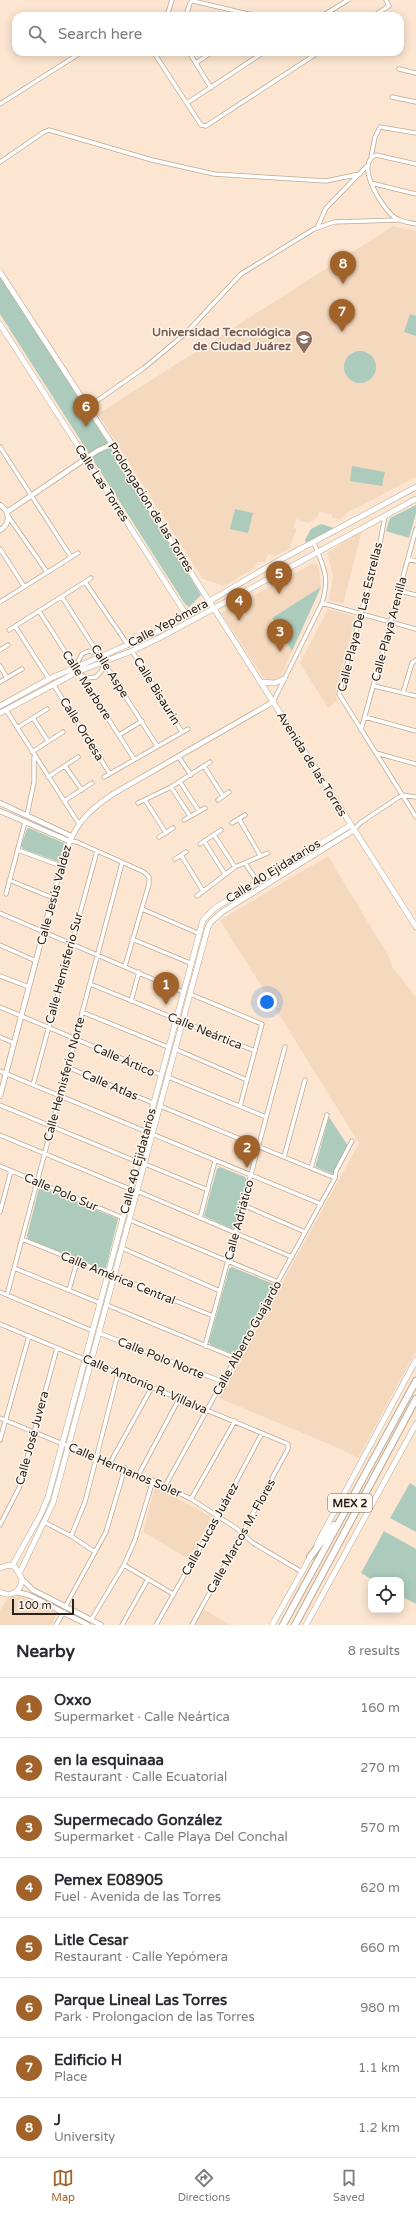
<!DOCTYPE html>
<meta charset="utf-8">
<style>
:root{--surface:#fff;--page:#f2f2f3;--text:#2b2b33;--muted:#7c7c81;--line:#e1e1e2;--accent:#a2632b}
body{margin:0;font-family:"Varela Round",sans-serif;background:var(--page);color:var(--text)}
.controls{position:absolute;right:12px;bottom:12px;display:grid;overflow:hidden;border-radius:8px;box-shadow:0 2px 10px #0003}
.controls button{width:36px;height:36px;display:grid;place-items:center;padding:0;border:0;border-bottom:1px solid var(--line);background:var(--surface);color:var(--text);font:20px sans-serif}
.scale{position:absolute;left:12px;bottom:10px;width:62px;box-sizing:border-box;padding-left:4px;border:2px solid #2b231b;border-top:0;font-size:11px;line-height:14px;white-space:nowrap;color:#2b231b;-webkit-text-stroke:3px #fff6ed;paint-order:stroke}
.you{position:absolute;left:267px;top:1002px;width:14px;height:14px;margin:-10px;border:3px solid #fff;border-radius:50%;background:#1a73e8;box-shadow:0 0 0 6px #1a73e833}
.badge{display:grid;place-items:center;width:26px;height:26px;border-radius:50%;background:var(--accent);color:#fff;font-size:13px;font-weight:700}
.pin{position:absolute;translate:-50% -33px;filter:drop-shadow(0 1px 2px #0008)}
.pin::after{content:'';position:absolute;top:21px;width:14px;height:12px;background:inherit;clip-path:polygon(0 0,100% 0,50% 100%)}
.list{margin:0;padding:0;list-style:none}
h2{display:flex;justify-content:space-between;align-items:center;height:52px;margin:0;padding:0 16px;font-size:17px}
h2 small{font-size:13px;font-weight:400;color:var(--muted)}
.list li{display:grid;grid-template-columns:26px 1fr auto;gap:12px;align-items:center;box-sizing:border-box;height:60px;padding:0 16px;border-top:1px solid var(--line)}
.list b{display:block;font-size:15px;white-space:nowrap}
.list p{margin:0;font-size:13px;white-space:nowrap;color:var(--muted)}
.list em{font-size:13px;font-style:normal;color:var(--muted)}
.icon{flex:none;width:22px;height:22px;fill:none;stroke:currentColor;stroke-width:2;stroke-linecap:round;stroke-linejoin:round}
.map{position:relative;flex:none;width:416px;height:1625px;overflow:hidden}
.search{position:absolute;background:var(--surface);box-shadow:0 2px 10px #0003;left:12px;right:12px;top:12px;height:44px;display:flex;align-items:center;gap:10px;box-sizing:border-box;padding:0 14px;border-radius:12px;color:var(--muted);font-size:15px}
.sheet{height:532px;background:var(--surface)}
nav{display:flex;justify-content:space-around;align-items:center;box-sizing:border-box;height:56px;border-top:1px solid var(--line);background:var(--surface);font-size:11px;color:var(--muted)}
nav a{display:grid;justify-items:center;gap:2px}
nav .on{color:var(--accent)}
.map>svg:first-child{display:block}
.built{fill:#f5d9bf}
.green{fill:#accbbc}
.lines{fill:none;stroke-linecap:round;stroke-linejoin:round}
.minor-casing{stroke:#bda994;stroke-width:5}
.tertiary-casing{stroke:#bda994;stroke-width:6}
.secondary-casing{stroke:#bda994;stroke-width:6}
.trunk-casing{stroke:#bda994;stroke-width:8}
.minor{stroke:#fff;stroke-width:3.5}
.tertiary{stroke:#fff;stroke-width:4.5}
.secondary{stroke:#fff;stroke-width:5}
.trunk{stroke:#fff;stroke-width:6}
.labels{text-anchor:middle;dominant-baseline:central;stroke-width:3;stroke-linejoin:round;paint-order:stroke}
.shield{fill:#fff6ed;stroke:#6b625a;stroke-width:1}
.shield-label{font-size:11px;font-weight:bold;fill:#2b231b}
.education-label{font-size:12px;font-weight:bold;fill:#785e54;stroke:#fff6ed;text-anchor:end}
.street-label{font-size:12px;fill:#2b231b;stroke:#fff6ed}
</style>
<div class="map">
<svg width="416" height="1625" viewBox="0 0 416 1625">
<rect width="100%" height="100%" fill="#fce6d1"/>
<path class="built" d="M393,226L416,231V477L347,513L340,520L332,517V514L319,512L317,518L308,523L296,519L293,529L297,528L289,549L275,556L268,554L265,562H257L255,568L224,586L203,579L98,414Z
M362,531L343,604L329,600L333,576L327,553Z
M312,564H316L319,568L321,587L272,618L292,651L279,680L274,682L263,677L221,613Z
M328,609L354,616L355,619L336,690L337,701L328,708L300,663Z
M328,856L389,957L392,967L416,997V1351L358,1458L343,1450L219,1398L359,1143L220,920Z
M155,1487L210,1516L211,1518L189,1559L143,1532Z
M19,1596L28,1598L57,1613L52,1625H0V1611L8,1597Z
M203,1609L230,1625H194Z"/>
<path class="green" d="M0,275L88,407L117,458L115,461L137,490L201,595L189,607L185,604L0,314Z
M410,314L416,316V336L404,332Z
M344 367a16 16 0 1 1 32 0a16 16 0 1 1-32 0Z
M352,466L385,472L382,486L350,481Z
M416,505V513L409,538L386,531L390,518Z
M235,509L253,513L248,533L230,529Z
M321,524L334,528L306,543L305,540L311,529Z
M321,587L317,596L292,651L272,618Z
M29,828L64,843L59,862L23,849L21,846L27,829Z
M329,1117L348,1146L333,1174L316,1167V1164Z
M220,1167L245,1177L247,1180L235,1227L232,1229L204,1216L217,1169Z
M41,1187L118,1219L106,1268L103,1269L28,1239L27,1236L39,1188Z
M232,1267L273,1284V1286L236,1353L233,1354L211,1345L209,1342L229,1269Z
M410,1483L416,1487V1532L390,1518Z
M384,1531L416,1549V1604L401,1596V1580H373L361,1573Z"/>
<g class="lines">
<defs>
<path id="minor" d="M193,1L257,16
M167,16L172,0
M186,16L190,3L193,0
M322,16L348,0
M373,16L389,6L386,0
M156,52L154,53L201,125L206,126L319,52
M189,52L211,88
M196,63L212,52
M399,69L416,73
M392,97L416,102
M187,103L264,52
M0,104L82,52
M371,157L375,137L380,127L416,133
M0,162L44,132L49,130L152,160L214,174L326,181L360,174
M416,164L376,155C354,164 382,207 393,216C399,222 408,222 416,224
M371,183L416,194
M317,228L326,208L367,166
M88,407L144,368L186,333L241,274L314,229L334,222L399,220
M0,447L71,557
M8,516L47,572
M385,516L380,543L339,694L416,817
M0,549L24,586
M408,559L416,561
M85,582L128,645
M400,591L416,595
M62,597L157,746
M0,602L78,553
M322,603L416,629
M39,611L134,759
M15,626L49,679
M9,630L91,578
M0,650L8,645
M132,651L182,732
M0,666L7,678
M75,667L82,654L89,651L100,655
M81,675L87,678L96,677L102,670L104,663
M0,682L22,669
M53,684L110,774
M374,686L416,696
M403,693L412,663L416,660
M273,702L322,603C330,577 324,568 314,543
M6,710L79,824
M365,717L416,731
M33,718L48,741
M17,728L47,709
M361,730L416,529
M119,735L142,721
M32,752L63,732
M376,753L416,764
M178,756L191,775
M65,766L82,790
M204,766L223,796
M48,777L78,757
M104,777L188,729
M180,782L199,811
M171,787L190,816
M145,800L166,833
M218,800L229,792
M64,801L92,783
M138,803L171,787L210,762
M27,815L34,782V757
M239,819L260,855
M184,820L205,808
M232,823L245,815
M354,830L360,823L402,795L416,797
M214,835L235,867
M159,837L173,828
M69,841L77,842L144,872L149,877V884L125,966
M204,841L225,874
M200,844L221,830
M18,850L61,866
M181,855L203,891
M175,859L186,852
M245,863L257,881
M9,880L53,898
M6,894L25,822
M197,896L235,867L268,853
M142,909L200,934
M0,913L183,992
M132,939L190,963
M0,945L36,961
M0,976L29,987
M90,984L255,1051
M190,994L262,1024L240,1106
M131,1001L139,972
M0,1007L161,1075
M82,1012L168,1047
M0,1037L14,1043
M175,1049L247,1080
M67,1067L153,1103
M0,1071L321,1204
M168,1077L266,1117
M33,1085L97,851
M0,1105L138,1162
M160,1106L335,1178
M0,1135L130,1189
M284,1157L305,1080
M145,1164L208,1190
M0,1166L123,1218
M311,1168L327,1115
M137,1191L292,1257
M243,1205L305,1232
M0,1212L11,1171
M200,1218L215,1161
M130,1220L278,1282
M22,1239L213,1316
M122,1248L220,1291
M14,1268L100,1303
M69,1290L77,1262
M0,1292L93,1331
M7,1295L122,863
M107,1305L236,1358
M0,1324L288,1444V1449L192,1625
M99,1333L223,1382
M205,1346L285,1047
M0,1418L165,1486L191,1499L236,1528L253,1543L302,1572
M0,1440L29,1336
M110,1463L152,1387
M139,1474L179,1399
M165,1486L335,1178L336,1171L352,1141
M191,1499L235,1421
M44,1522L71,1536L95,1552
M0,1525L19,1488L57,1348
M71,1536L85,1502L118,1373
M124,1565L173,1594
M65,1607L106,1532L125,1468
M91,1620L124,1565L135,1540L153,1480
M56,1625L64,1612
M122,1625L148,1579
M156,1625L218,1516L262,1433"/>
<path id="tertiary" d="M0,505C10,511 11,524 0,530
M7,512L97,451L112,444
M0,803L71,836
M0,811L69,841
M0,1096L61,866C72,830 81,815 113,794L273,702
M22,1579L33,1590L101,1625
M16,1592L29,1595L88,1625"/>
<path id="secondary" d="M0,272L112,444L124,467L416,927
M0,324L187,616
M260,682L275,683L284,679
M0,706L49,679L157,632L278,561L416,487
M0,713L77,672L132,651L161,637L416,499
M317,1544L416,1360
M12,1566L41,1514L48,1497L203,920L215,908L351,825
M0,1568L9,1565L15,1567L22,1579C21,1591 12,1598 0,1592
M20,1572L53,1503L208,927L211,922L222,912L354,830
M272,1625L312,1554
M306,1625L416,1424"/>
<path id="trunk" d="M310,1557L334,1525
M283,1625L416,1381
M295,1625L416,1399"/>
</defs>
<use href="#minor" class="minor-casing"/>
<use href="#tertiary" class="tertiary-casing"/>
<use href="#secondary" class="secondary-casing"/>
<use href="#trunk" class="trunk-casing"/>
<use href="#minor" class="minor"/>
<use href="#tertiary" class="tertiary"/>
<use href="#secondary" class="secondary"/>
<use href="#trunk" class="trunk"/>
</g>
<defs>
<symbol id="university-pin" viewBox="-11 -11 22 30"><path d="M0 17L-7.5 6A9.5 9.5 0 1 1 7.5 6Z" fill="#8d6e63" stroke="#fff6ed"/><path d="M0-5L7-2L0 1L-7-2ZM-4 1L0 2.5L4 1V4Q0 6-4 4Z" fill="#fff"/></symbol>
</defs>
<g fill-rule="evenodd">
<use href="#university-pin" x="294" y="329" width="20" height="27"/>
</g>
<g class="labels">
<rect class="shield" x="328" y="1494" width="44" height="18" rx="3"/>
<g class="shield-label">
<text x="350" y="1503">MEX 2</text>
</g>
<g class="education-label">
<text x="291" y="332">Universidad Tecnológica<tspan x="291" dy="14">de Ciudad Juárez</tspan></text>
</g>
<g class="street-label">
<text transform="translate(102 483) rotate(57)">Calle Las Torres</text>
<text transform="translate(151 507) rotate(58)">Prolongacion de las Torres</text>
<text transform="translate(360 617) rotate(-76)">Calle Playa De Las Estrellas</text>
<text transform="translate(168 623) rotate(-28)">Calle Yepómera</text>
<text transform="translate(389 629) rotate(-75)">Calle Playa Arenilla</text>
<text transform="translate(110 671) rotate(58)">Calle Aspe</text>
<text transform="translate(87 685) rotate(57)">Calle Marbore</text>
<text transform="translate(157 691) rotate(58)">Calle Bisaurin</text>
<text transform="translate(82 729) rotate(58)">Calle Ordesa</text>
<text transform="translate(312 764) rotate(58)">Avenida de las Torres</text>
<text transform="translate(273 871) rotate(-32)">Calle 40 Ejidatarios</text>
<text transform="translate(54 895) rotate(-75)">Calle Jesús Valdez</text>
<text transform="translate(64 968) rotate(-75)">Calle Hemisferio Sur</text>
<text transform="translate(205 1031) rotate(22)">Calle Neártica</text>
<text transform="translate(124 1060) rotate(23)">Calle Ártico</text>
<text transform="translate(64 1079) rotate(-75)">Calle Hemisferio Norte</text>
<text transform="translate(110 1085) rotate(23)">Calle Atlas</text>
<text transform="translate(138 1161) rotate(-75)">Calle 40 Ejidatarios</text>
<text transform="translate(61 1192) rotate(23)">Calle Polo Sur</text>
<text transform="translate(239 1220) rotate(-75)">Calle Adriático</text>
<text transform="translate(118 1278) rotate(22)">Calle América Central</text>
<text transform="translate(247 1338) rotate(-61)">Calle Alberto Guajardo</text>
<text transform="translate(161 1358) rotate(22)">Calle Polo Norte</text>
<text transform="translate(145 1384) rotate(23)">Calle Antonio R. Villalva</text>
<text transform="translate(32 1438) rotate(-75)">Calle José Juvera</text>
<text transform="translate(125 1470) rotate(23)">Calle Hermanos Soler</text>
<text transform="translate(210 1529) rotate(-61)">Calle Lucas Juárez</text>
<text transform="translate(241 1536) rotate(-61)">Calle Marcos M. Flores</text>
</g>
</g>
</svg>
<div class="controls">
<button><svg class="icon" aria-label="locate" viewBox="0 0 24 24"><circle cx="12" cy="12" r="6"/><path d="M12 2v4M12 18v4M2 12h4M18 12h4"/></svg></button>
</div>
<div class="scale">100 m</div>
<div class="you"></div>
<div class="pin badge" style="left:166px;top:1005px">1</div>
<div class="pin badge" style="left:247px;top:1168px">2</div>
<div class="pin badge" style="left:280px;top:652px">3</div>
<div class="pin badge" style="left:239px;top:621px">4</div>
<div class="pin badge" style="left:279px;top:594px">5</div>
<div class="pin badge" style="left:86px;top:427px">6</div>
<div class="pin badge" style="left:342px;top:332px">7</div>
<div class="pin badge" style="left:343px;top:284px">8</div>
<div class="search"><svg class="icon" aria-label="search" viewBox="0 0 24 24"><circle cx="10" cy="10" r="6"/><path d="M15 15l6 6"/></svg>Search here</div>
</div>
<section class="sheet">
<h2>Nearby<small>8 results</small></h2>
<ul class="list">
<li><span class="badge">1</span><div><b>Oxxo</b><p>Supermarket · Calle Neártica</p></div><em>160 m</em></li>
<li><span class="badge">2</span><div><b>en la esquinaaa</b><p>Restaurant · Calle Ecuatorial</p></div><em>270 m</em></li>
<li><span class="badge">3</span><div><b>Supermecado González</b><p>Supermarket · Calle Playa Del Conchal</p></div><em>570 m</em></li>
<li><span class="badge">4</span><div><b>Pemex E08905</b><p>Fuel · Avenida de las Torres</p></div><em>620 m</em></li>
<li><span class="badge">5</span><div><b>Litle Cesar</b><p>Restaurant · Calle Yepómera</p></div><em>660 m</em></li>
<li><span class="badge">6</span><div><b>Parque Lineal Las Torres</b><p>Park · Prolongacion de las Torres</p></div><em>980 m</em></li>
<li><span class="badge">7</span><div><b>Edificio H</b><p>Place</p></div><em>1.1 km</em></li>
<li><span class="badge">8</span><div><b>J</b><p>University</p></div><em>1.2 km</em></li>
</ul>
</section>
<nav>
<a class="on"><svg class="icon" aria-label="map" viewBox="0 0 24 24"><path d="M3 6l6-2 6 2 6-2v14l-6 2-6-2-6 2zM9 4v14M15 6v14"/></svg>Map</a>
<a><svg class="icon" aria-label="directions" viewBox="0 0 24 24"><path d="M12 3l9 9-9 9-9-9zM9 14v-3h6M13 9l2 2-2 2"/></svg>Directions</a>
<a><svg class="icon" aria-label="saved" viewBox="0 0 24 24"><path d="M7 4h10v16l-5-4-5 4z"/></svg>Saved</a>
</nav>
